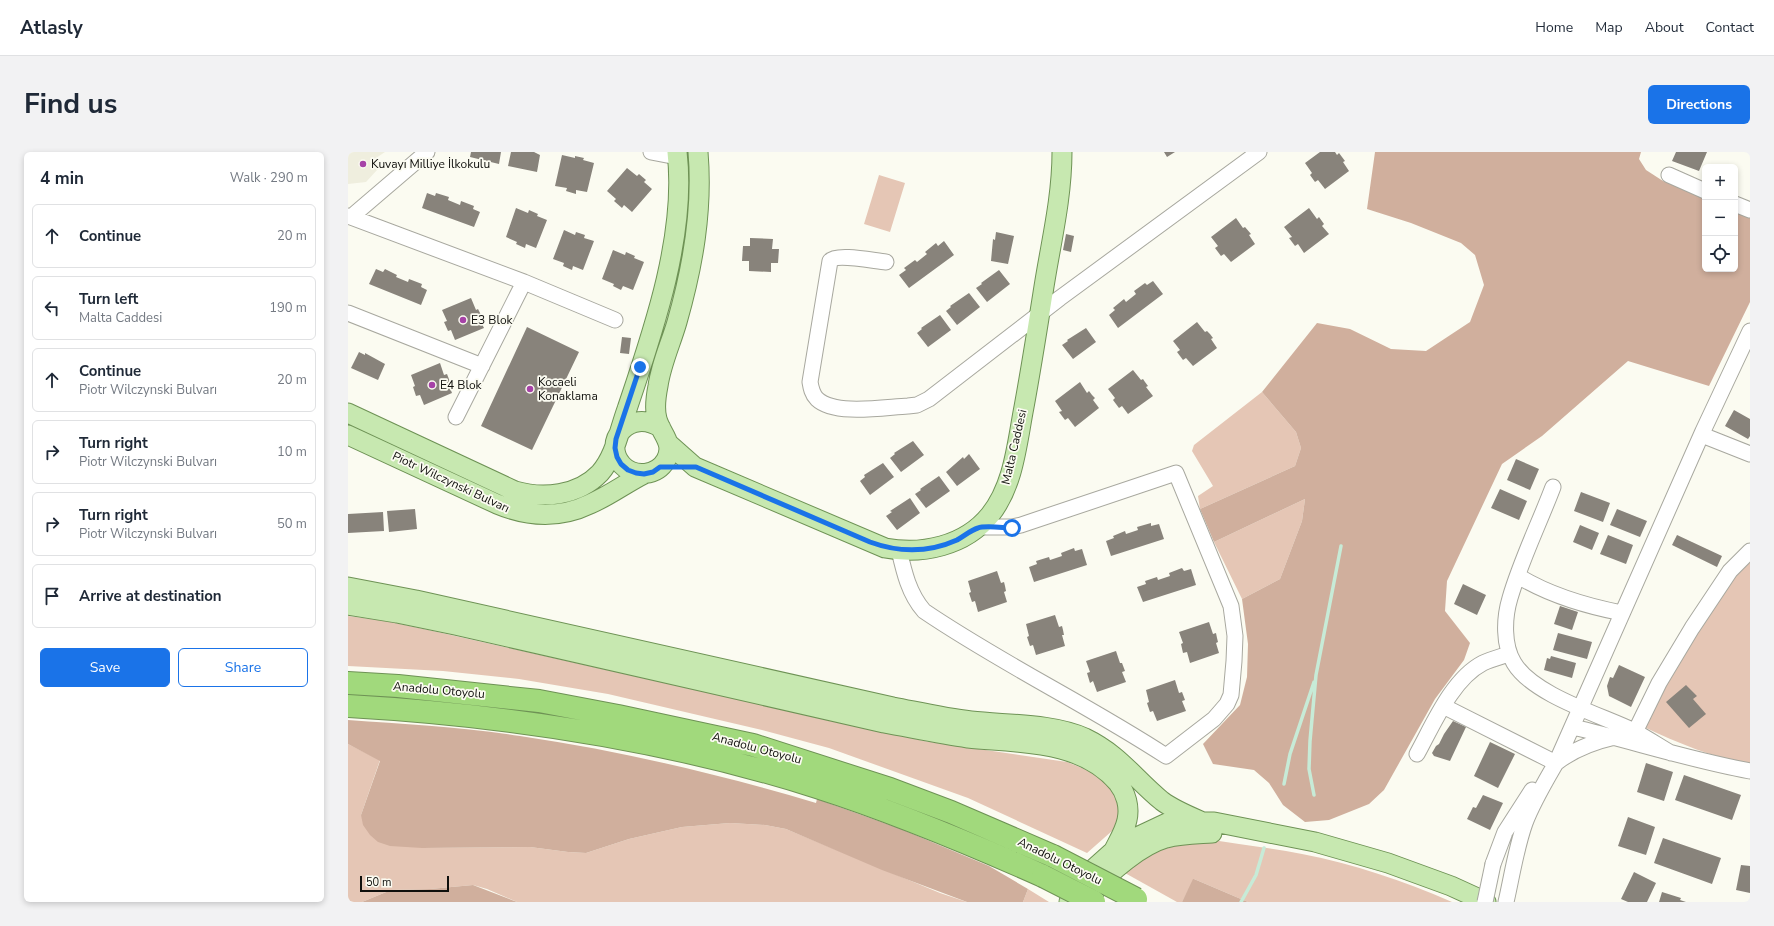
<!DOCTYPE html>
<meta charset="utf-8">
<style>
:root{--surface:#fff;--page:#f2f2f3;--text:#1f2937;--muted:#747a83;--line:#e0e1e3;--accent:#1a73e8}
body{margin:0;font-family:"Nunito Sans",sans-serif;background:var(--page);color:var(--text)}
.controls{position:absolute;right:12px;top:12px;display:grid;overflow:hidden;border-radius:6px;box-shadow:0 2px 6px #0003}
.controls button{width:36px;height:36px;display:grid;place-items:center;padding:0;border:0;border-bottom:1px solid var(--line);background:var(--surface);color:var(--text);font:20px sans-serif}
.scale{position:absolute;left:12px;bottom:10px;width:89px;box-sizing:border-box;padding-left:4px;border:2px solid #0f0f0c;border-top:0;font-size:11px;line-height:14px;white-space:nowrap;color:#0f0f0c;-webkit-text-stroke:3px #fbfbf1;paint-order:stroke}
.stop{position:absolute;width:12px;height:12px;margin:-9px;border:3px solid #1a73e8;border-radius:50%;background:#fff}
.stop.end{background:#1a73e8;border-color:#fff;box-shadow:0 1px 4px #0008}
.list{margin:0;padding:0;list-style:none}
h2{display:flex;justify-content:space-between;align-items:center;height:52px;margin:0;padding:0 16px;font-size:17px}
h2 small{font-size:13px;font-weight:400;color:var(--muted)}
.list li{display:grid;grid-template-columns:26px 1fr auto;gap:12px;align-items:center;box-sizing:border-box;height:64px;margin:0 8px 8px;padding:0 8px;border:1px solid var(--line);border-radius:6px}
.list b{display:block;font-size:15px;white-space:nowrap}
.list p{margin:0;font-size:13px;white-space:nowrap;color:var(--muted)}
.list em{font-size:13px;font-style:normal;color:var(--muted)}
.actions{display:flex;gap:8px;padding:12px 16px}
.actions a{flex:1;padding:9px 0;border:1px solid var(--accent);border-radius:6px;text-align:center;font-size:14px;color:var(--accent)}
.actions .main{background:var(--accent);color:#fff}
.icon{flex:none;width:22px;height:22px;fill:none;stroke:currentColor;stroke-width:2;stroke-linecap:round;stroke-linejoin:round}
.map{position:relative;flex:none;width:1402px;height:750px;overflow:hidden;border-radius:6px}
header{display:flex;align-items:center;gap:24px;box-sizing:border-box;height:56px;padding:0 20px;background:var(--surface);border-bottom:1px solid var(--line)}
header strong{font-size:19px}
nav{display:flex;gap:22px;margin-inline-start:auto;font-size:14px}
.intro{display:flex;align-items:center;justify-content:space-between;box-sizing:border-box;height:96px;padding:0 24px}
h1{margin:0;font-size:28px}
.button{padding:10px 18px;border-radius:6px;background:var(--accent);color:#fff;font-size:14px;font-weight:700}
main{display:flex;gap:24px;padding:0 24px}
aside{flex:1;background:var(--surface);border-radius:6px;box-shadow:0 2px 6px #0003}
.map>svg:first-child{display:block}
.built{fill:#efeede}
.green{fill:#e5c6b5}
.forest{fill:#d0af9d}
.lines{fill:none;stroke-linecap:round;stroke-linejoin:round}
.stream{stroke:#c7ebd7;stroke-width:3.5}
.building{fill:#88837b}
.minor-casing{stroke:#a8a89f;stroke-width:17}
.major-casing{stroke:#6e9255;stroke-width:21}
.highway-casing{stroke:#6e9255;stroke-width:24}
.minor{stroke:#fff;stroke-width:15}
.major{stroke:#c7e8b0;stroke-width:19}
.highway{stroke:#a1d97c;stroke-width:22}
.minor-bridge-casing{stroke:#a8a89f;stroke-width:17;stroke-linecap:butt}
.highway-bridge-casing{stroke:#6e9255;stroke-width:24;stroke-linecap:butt}
.minor-bridge{stroke:#fff;stroke-width:15}
.highway-bridge{stroke:#a1d97c;stroke-width:22}
.route{stroke:#1a73e8;stroke-width:5}
.poi-dot{fill:#a642a7;stroke:#fbfbf1;stroke-width:1.5}
.labels{text-anchor:middle;dominant-baseline:central;stroke-width:3.5;stroke-linejoin:round;paint-order:stroke}
.poi-label{font-size:12px;fill:#0f0f0c;stroke:#fbfbf1;text-anchor:start}
.street-label{font-size:12px;fill:#0f0f0c;stroke:#fbfbf1}
</style>
<header>
<strong>Atlasly</strong>
<nav><a>Home</a><a>Map</a><a>About</a><a>Contact</a></nav>
</header>
<div class="intro"><h1>Find us</h1><a class="button">Directions</a></div>
<main>
<aside>
<h2>4 min<small>Walk · 290 m</small></h2>
<ul class="list">
<li><svg class="icon" aria-label="ahead" viewBox="0 0 24 24"><path d="M12 20V5M6 11l6-6 6 6"/></svg><div><b>Continue</b></div><em>20 m</em></li>
<li><svg class="icon" aria-label="left" viewBox="0 0 24 24"><path d="M17 20v-9H6M10 6l-5 5 5 5"/></svg><div><b>Turn left</b><p>Malta Caddesi</p></div><em>190 m</em></li>
<li><svg class="icon" aria-label="ahead" viewBox="0 0 24 24"><path d="M12 20V5M6 11l6-6 6 6"/></svg><div><b>Continue</b><p>Piotr Wilczynski Bulvarı</p></div><em>20 m</em></li>
<li><svg class="icon" aria-label="right" viewBox="0 0 24 24"><path d="M7 20v-9h11M14 6l5 5-5 5"/></svg><div><b>Turn right</b><p>Piotr Wilczynski Bulvarı</p></div><em>10 m</em></li>
<li><svg class="icon" aria-label="right" viewBox="0 0 24 24"><path d="M7 20v-9h11M14 6l5 5-5 5"/></svg><div><b>Turn right</b><p>Piotr Wilczynski Bulvarı</p></div><em>50 m</em></li>
<li><svg class="icon" aria-label="arrive" viewBox="0 0 24 24"><path d="M6 21V4h12l-3 4 3 4H6"/></svg><div><b>Arrive at destination</b></div></li>
</ul>
<div class="actions"><a class="main">Save</a><a>Share</a></div>
</aside>
<div class="map">
<svg width="1402" height="750" viewBox="0 0 1402 750">
<rect width="100%" height="100%" fill="#fbfbf1"/>
<path class="built" d="M0,0H37L28,6L30,17L18,30L0,32Z"/>
<path class="green" d="M531,23L557,31L542,80L516,72Z
M914,240L948,280L953,296L947,314L852,357L850,344L865,334L844,299L846,293Z
M957,347L954,369L932,427L894,447L866,390Z
M1402,405V611C1365,606 1330,591 1296,575L1318,528L1385,421Z
M0,464L38,469L85,479L576,589L719,610C732,615 763,627 769,640C772,648 771,660 772,668L764,679L739,701L620,646L481,596L414,578L260,542L171,527L95,519L0,514Z
M0,592L32,608L13,663L74,696L182,695L220,700L238,701L281,687L334,675L382,671L417,673L438,677L592,741L619,750H169L139,737L125,733L82,737L43,738L14,750H0Z
M858,687C890,692 922,696 954,702C1006,712 1056,729 1104,750H900L846,727L834,750H829L777,721L791,709L815,696Z
M680,737L701,750H675Z"/>
<path class="forest" d="M1027,0H1293L1291,7L1298,18L1315,29L1357,46V117H1387V58L1402,64V150L1361,234L1280,209L1194,284L1154,312L1099,429L1097,459L1122,491L1116,508L1087,547L1036,638L1021,652L981,668L957,670L935,653L921,631L906,618L865,612L855,592L892,553L899,525L900,492L894,447L932,427L954,369L957,347L866,390L852,357L947,314L953,296L948,280L914,240L969,171L1002,177L1043,197L1078,199L1122,170L1136,133L1127,103L1113,91L1063,71L1019,57Z
M0,568C57,572 115,575 172,584C273,599 371,622 468,651L469,647L553,677L641,714L680,737L675,750H619L534,718L438,677L417,673L382,671L334,675L281,687L238,701L220,700L182,695L74,696L42,694L30,690L22,683L15,673L13,663L32,609L0,592Z
M845,727H846L900,750H834Z
M125,733L169,750H14L43,738L82,737Z"/>
<g class="lines">
<path class="stream" d="M936,632L942,602L966,530
M966,643L961,617L962,589L968,523L993,394
M893,750L908,723L916,696"/>
</g>
<path class="building" d="M123,0H153L151,12L122,5Z
M163,0H186L192,3L189,20L160,14Z
M816,0H827L819,5Z
M972,0H987L989,3L991,1L997,9L995,10L1001,19L977,37L970,28L967,30L962,23L964,21L957,11Z
M1328,0H1359L1351,19L1324,9Z
M214,3L227,6V4L236,6L235,8L246,11L239,40L228,38V42L218,39L219,36L207,34Z
M279,16L289,24L291,22L298,28L296,30L304,37L284,60L276,53L274,56L266,49L268,47L259,39Z
M79,41L87,44L88,41L101,45L100,48L112,53L113,49L126,54L125,57L132,60L126,75L74,56Z
M168,56L180,61L181,58L190,62L189,64L199,68L188,96L178,92L177,96L168,92L169,90L158,85Z
M961,56L969,67L971,65L976,72L974,74L981,82L956,101L950,92L947,94L941,86L944,85L936,75Z
M888,66L895,76L897,75L903,82L901,83L907,92L883,110L876,102L873,104L867,96L870,94L863,85Z
M216,78L227,83L228,80L237,83L236,86L246,89L235,118L225,114L224,118L215,114L216,111L205,107Z
M648,80L666,84L660,112L643,109L645,87L647,88Z
M718,82L726,84L723,100L715,98Z
M402,86L425,87L424,97H431L430,111H423V120L401,119V109H394L395,94H402Z
M596,89L606,103L561,136L551,123L558,118L556,116L567,108L569,110L579,102L577,100L588,91L590,94Z
M265,98L277,103L278,100L287,104L286,106L296,110L285,138L275,134L273,138L265,134L266,132L254,127Z
M28,117L35,120L37,117L49,123L48,125L60,130L61,127L74,132L73,135L79,138L73,153L21,132Z
M651,118L662,132L639,150L628,136L634,132L633,131Z
M805,129L815,142L770,176L761,163L767,158L765,156L776,147L778,150L788,142L786,139L797,131L799,133Z
M621,141L632,155L609,173L598,159L603,155L602,154Z
M123,146L128,158L130,157L134,165L131,166L136,176L107,188L103,178L100,179L96,170L99,169L94,158Z
M592,163L603,178L580,195L569,181L574,177L573,176Z
M849,170L857,180L859,179L862,182L865,186L863,187L869,196L845,214L838,206L835,208L829,200L832,198L825,189Z
M179,175L231,200L184,298L133,274Z
M738,176L748,190L725,207L714,193L720,189L719,188Z
M274,185L283,186L281,202L272,201Z
M11,200L17,203V201L37,212L30,228L3,216Z
M92,211L96,223L99,222L102,230L100,231L104,241L76,253L72,243L68,244L65,235L67,234L63,223Z
M785,218L793,228L795,227L797,230L800,234L798,235L805,244L780,262L774,254L771,256L765,248L767,246L760,237Z
M732,230L739,241L741,239L744,243L747,246L745,248L751,256L727,275L720,266L717,268L711,260L714,259L707,249Z
M1386,258L1402,267V284L1400,287L1377,274Z
M565,289L576,303L553,320L542,306L547,302L546,301Z
M621,302L632,317L609,334L598,320L615,305L616,307Z
M1168,307L1191,317L1182,338L1159,328Z
M535,311L546,325L522,343L512,329L517,325L516,323Z
M591,324L602,339L578,356L567,342L573,338L572,337Z
M1152,337L1179,349L1171,368L1143,356Z
M1233,340L1262,351L1255,370L1226,359Z
M562,346L572,361L549,378L538,364L544,360L542,359Z
M67,357L69,377L41,380L39,359Z
M1269,357L1299,369L1292,385L1262,373Z
M35,360L36,379L0,381V362Z
M803,371V374L811,372L816,387L763,404L758,389L766,386L765,384L777,379L778,382L790,378L789,375Z
M1232,373L1251,381L1244,398L1225,390Z
M1260,383L1285,393L1278,412L1252,402Z
M1329,383L1374,404L1369,415L1324,393Z
M726,396L727,399L734,397L739,413L686,430L681,415L689,412L688,409L701,405L702,408L714,404L713,401Z
M834,416L836,419L843,417L848,433L795,450L789,435L798,432L797,429L809,425L810,428L822,424L821,421Z
M649,419L653,431L656,430L657,434L658,439L656,440L659,450L630,460L627,449L624,450L621,441L623,440L620,429Z
M1115,432L1138,443L1129,463L1106,452Z
M1212,454L1230,460L1224,478L1206,472Z
M707,463L711,475L714,474L715,478L716,483H714L717,494L688,503L685,493L682,494L679,485L681,484L678,472Z
M861,470L865,482L868,481L869,486L870,490L868,491L871,501L842,511L839,500L835,501L833,492L835,491L831,480Z
M1210,481L1244,490L1239,507L1205,498Z
M768,499L772,511H774L777,519L774,520L778,530L749,540L745,529L742,531L739,521L742,520L738,509Z
M1203,504L1228,511L1224,526L1196,518L1199,506L1202,507Z
M1271,513L1297,525L1283,555L1261,544L1259,534L1262,525L1265,526Z
M827,528L831,541L834,540L837,548L834,549L838,559L809,569L805,559L802,560L799,551L801,550L798,538Z
M1338,533L1349,544L1345,547L1358,562L1341,576L1318,550Z
M1105,569L1118,575L1102,609L1086,604L1084,601L1088,594L1091,592L1096,582Z
M1142,590L1167,602L1150,636L1126,624Z
M1298,611L1325,620L1316,649L1289,640Z
M1336,623L1393,643L1384,668L1327,648Z
M1135,643L1155,651L1142,678L1119,667L1125,655L1128,656Z
M1280,665L1307,675L1298,703L1270,694Z
M1315,686L1373,706L1364,732L1306,711Z
M1393,713L1402,714V741L1388,738Z
M1286,720L1308,731L1299,750H1280L1273,747Z
M1314,740L1333,746L1332,748L1338,750H1311Z"/>
<g class="lines">
<defs>
<path id="minor" d="M303,0L329,5
M1321,23L1357,39
M1387,52L1402,58
M0,64L176,130L267,168
M3,65L79,0
M538,110C526,109 489,101 482,109L462,230C463,236 464,242 469,247C487,264 537,255 560,254L569,253L581,247L712,146L911,0
M0,161L134,214
M108,265L176,130
M1354,283L1402,302
M1205,335C1191,372 1173,408 1162,446C1156,466 1155,493 1166,511C1185,543 1253,563 1286,579C1299,586 1311,594 1323,601
M551,398C556,420 561,442 576,459C654,512 740,553 818,604L866,567L879,552L883,543L886,509L887,484L883,454L828,321L673,373L664,375H631
M1170,424C1201,443 1238,454 1274,461
M1095,554L1208,611
M1225,575C1284,589 1342,608 1402,619
M1287,580L1311,531L1344,476L1382,419L1402,399
M1069,602C1085,573 1104,527 1135,511C1143,507 1152,505 1161,502
M1208,611C1226,597 1245,590 1267,585
M1145,712L1157,680L1184,638
M1158,750C1164,724 1168,696 1177,671C1185,650 1197,630 1208,611L1355,279L1402,179"/>
<path id="major" d="M0,261L167,339C195,347 230,344 252,321C267,304 271,279 279,257C305,180 339,82 329,0
M313,276C282,255 253,290 274,313C286,326 309,324 318,308C327,291 313,282 309,267C306,256 308,244 310,234C313,212 323,191 329,170C345,114 355,58 350,0
M0,283L149,352C180,365 211,367 242,352C261,344 278,331 296,322
M321,292L347,315L537,396C574,403 617,394 642,363C666,333 669,291 676,255C683,217 689,179 695,141C702,94 714,48 714,0
M0,435L68,448L545,555C571,560 597,566 623,569C658,573 704,571 737,586C772,603 786,626 814,649C826,658 841,664 855,670
M0,453L49,461L107,473L536,571C564,576 592,582 620,586C671,591 734,588 770,631C778,641 782,655 779,668C777,678 771,688 766,698
M746,740C760,720 794,693 818,686C833,682 849,682 864,681
M721,750L734,727L772,693L823,669L866,670L967,690L1040,711L1103,734L1138,750"/>
<path id="highway" d="M0,531L50,534L191,549L270,564L405,593L542,637L603,660L705,704
M0,554C158,563 318,587 469,635C547,660 621,691 695,724"/>
</defs>
<use href="#minor" class="minor-casing"/>
<use href="#major" class="major-casing"/>
<use href="#highway" class="highway-casing"/>
<use href="#minor" class="minor"/>
<use href="#major" class="major"/>
<use href="#highway" class="highway"/>
<defs>
<path id="minor-bridge" d="M1137,750L1145,712"/>
<path id="highway-bridge" d="M705,704L788,747
M695,724L746,750"/>
</defs>
<use href="#minor-bridge" class="minor-bridge-casing"/>
<use href="#highway-bridge" class="highway-bridge-casing"/>
<use href="#minor-bridge" class="minor-bridge"/>
<use href="#highway-bridge" class="highway-bridge"/>
</g>
<g class="lines">
<path class="route" d="M292,215L268,287L267,296L269,305L273,312L280,318L288,321L296,322L305,320L312,315H348L522,390C552,401 580,401 609,388C616,384 623,378 630,376C637,373 656,376 664,376"/>
</g>
<g class="poi-dot">
<circle cx="15" cy="12" r="4"/>
<circle cx="115" cy="168" r="4"/>
<circle cx="84" cy="233" r="4"/>
<circle cx="182" cy="237" r="4"/>
</g>
<g class="labels">
<g class="poi-label">
<text x="23" y="12">Kuvayı Milliye İlkokulu</text>
<text x="123" y="168">E3 Blok</text>
<text x="190" y="230">Kocaeli<tspan x="190" dy="14">Konaklama</tspan></text>
<text x="92" y="233">E4 Blok</text>
</g>
<g class="street-label">
<text transform="translate(666 295) rotate(-77)">Malta Caddesi</text>
<text transform="translate(103 330) rotate(25)">Piotr Wilczynski Bulvarı</text>
<text transform="translate(91 538) rotate(5)">Anadolu Otoyolu</text>
<text transform="translate(409 596) rotate(15)">Anadolu Otoyolu</text>
<text transform="translate(712 709) rotate(26)">Anadolu Otoyolu</text>
</g>
</g>
</svg>
<div class="controls">
<button>+</button>
<button>−</button>
<button><svg class="icon" aria-label="locate" viewBox="0 0 24 24"><circle cx="12" cy="12" r="6"/><path d="M12 2v4M12 18v4M2 12h4M18 12h4"/></svg></button>
</div>
<div class="scale">50 m</div>
<div class="stop" style="left:664px;top:376px"></div>
<div class="stop end" style="left:292px;top:215px"></div>
</div>
</main>
